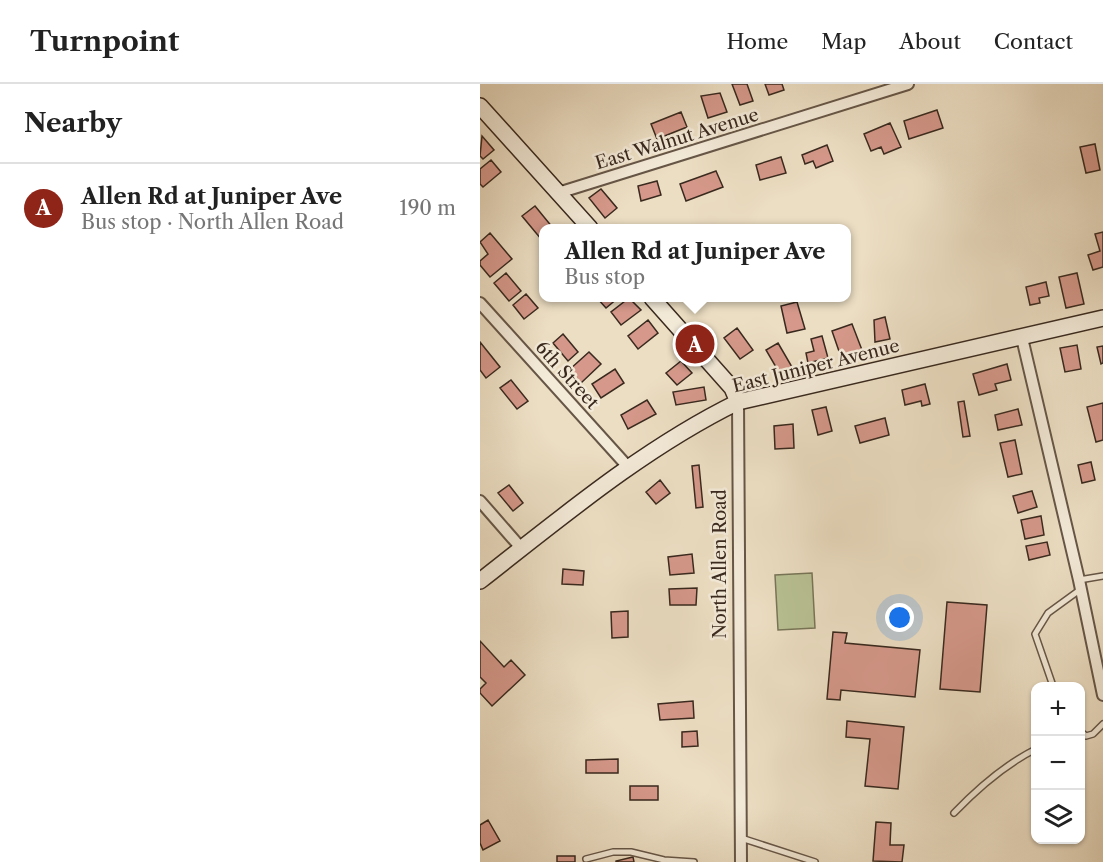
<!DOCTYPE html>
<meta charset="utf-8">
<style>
:root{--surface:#fff;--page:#f6f6f6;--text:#222;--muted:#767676;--line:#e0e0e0;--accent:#8f2418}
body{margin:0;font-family:"Libre Caslon Text",serif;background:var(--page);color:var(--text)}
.controls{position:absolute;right:18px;bottom:18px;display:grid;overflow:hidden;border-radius:12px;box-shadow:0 2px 4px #0004}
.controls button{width:54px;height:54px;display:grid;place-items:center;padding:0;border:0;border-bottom:2px solid var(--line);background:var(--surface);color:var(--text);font:30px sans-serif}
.you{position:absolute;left:420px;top:534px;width:21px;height:21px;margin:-15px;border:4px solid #fff;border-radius:50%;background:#1a73e8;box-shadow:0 0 0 9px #1a73e833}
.badge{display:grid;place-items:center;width:39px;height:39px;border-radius:50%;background:var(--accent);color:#fff;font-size:20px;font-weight:700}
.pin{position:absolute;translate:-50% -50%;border:3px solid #fff;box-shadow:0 2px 6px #0006}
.popup{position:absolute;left:59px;top:140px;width:312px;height:78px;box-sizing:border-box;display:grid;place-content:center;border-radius:12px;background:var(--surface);filter:drop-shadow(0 2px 4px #0005);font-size:20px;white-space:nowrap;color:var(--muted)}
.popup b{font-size:22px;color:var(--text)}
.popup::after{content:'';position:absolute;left:50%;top:100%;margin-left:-12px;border:12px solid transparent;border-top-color:var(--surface)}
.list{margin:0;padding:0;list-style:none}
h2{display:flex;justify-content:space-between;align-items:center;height:78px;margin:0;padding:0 24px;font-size:26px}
h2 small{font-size:20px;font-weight:400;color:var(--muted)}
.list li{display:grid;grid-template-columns:39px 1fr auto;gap:18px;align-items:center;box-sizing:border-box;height:90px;padding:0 24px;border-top:2px solid var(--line)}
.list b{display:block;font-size:22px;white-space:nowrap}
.list p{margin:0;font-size:20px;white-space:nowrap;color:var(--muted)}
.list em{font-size:20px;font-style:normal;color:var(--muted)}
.icon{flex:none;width:33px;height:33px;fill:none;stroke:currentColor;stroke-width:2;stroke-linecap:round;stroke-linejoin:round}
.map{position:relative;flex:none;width:623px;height:778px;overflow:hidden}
header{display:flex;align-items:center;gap:36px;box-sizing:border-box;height:84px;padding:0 30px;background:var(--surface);border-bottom:2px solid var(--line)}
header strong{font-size:28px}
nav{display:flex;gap:33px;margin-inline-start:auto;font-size:21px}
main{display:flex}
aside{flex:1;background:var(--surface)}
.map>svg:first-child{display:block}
.green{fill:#b8c193;stroke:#787558;stroke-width:1.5}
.building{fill:#d5988a;stroke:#39291e;stroke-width:1.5}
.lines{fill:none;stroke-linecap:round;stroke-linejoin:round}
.lane-casing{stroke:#665647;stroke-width:8}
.street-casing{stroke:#665647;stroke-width:14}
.secondary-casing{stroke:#39291e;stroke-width:18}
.lane{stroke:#f3ead8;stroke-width:5}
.street{stroke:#f3ead8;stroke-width:10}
.secondary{stroke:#f3ead8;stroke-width:15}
.labels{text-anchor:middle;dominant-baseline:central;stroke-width:5;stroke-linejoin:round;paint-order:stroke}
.street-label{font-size:18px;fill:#39291e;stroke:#f3ead8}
</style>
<header>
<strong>Turnpoint</strong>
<nav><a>Home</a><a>Map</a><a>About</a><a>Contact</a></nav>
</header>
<main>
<aside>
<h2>Nearby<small></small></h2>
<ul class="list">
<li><span class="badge">A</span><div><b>Allen Rd at Juniper Ave</b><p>Bus stop · North Allen Road</p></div><em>190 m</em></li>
</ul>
</aside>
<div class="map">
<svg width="623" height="778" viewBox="0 0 623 778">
<rect width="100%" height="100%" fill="#ecdec3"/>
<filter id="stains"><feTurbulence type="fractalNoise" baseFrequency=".00333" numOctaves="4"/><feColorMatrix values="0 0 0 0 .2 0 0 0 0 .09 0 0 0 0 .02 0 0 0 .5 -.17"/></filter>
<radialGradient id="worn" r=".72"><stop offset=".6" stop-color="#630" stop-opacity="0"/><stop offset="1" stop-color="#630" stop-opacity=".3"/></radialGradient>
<path class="green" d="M332,489L335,544L298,546L295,491Z"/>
<path class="building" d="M252,0H267L273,17L260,21Z
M285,0H302L304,6L289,11Z
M240,9L247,28L228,34L221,12Z
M457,26L463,44L429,55L424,37Z
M201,28L207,43L177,55L171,40Z
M410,39L421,63L404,70L401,63L391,67L384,50Z
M2,52L14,66L3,75L0,72Z
M615,60L620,86L606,89L600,63Z
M347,61L353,77L336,84L333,77L325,80L322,71Z
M301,73L306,89L280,96L276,81Z
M11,76L21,88L3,103L0,100V85Z
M236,87L243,103L206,117L200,100Z
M177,97L181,111L161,117L158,102Z
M121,105L137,124L125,134L109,114Z
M55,122L73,144H64V152L61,155L42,132Z
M623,148V183L613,186L608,171L620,167L615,150Z
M10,149L32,175L10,193L0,181V177L8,170L0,158Z
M26,189L41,207L29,217L14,199Z
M597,189L604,220L586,224L579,193Z
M566,198L569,212L559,214L560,219L550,221L546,203Z
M46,210L58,224L44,235L33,221Z
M117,214H138L126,224Z
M149,214L161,226L141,241L131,228Z
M317,218L325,245L307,249L301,222Z
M405,233L410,255L395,258L394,236Z
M168,236L178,249L158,265L148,252Z
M372,240L382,266L361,273L352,247Z
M257,244L273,266L260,275L244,254Z
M83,250L98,268L88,277L73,259Z
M342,252L348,274L328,279L326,269L334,267L331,255Z
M0,258L20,283L6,294L0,286Z
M298,259L312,283L300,290L286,266Z
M597,261L601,285L585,288L580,264Z
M623,262V279L621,280L617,263Z
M109,268L121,280L101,299L89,286Z
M201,277L212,289L197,301L186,289Z
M527,280L531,296L515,300L517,306L499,311L493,290Z
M135,285L144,299L121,314L112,300Z
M31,296L48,317L37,325L20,304Z
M445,300L450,320L442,322L441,317L425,321L422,306Z
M224,303L226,316L196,321L193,308Z
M167,316L176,330L148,345L141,331Z
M484,317L490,352L483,353L478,318Z
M623,319V356L616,358L607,323Z
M346,323L352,347L338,351L332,326Z
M538,325L542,341L518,346L515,331Z
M405,334L409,351L380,359L375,342Z
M313,340L314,364L295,365L294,342Z
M535,356L542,390L528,393L520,359Z
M611,378L615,396L602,399L598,381Z
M219,381L223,423L216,424L212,382Z
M180,396L190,409L176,420L166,408Z
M29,401L43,419L33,427L18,409Z
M552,407L557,423L538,429L533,412Z
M561,432L564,451L545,455L541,436Z
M567,458L570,471L549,476L546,462Z
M212,470L214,489L190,491L188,473Z
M83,485L104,487L103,501L82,500Z
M217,504L216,521H190L189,505Z
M467,518L507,521L500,608L460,605Z
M148,527V553L132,554L131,528Z
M353,548L367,549L365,559L440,566L435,613L361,606L360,616L347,615Z
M0,557L24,583L31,576L45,591L12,622L0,609V605L6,599L0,593Z
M213,617L214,634L180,636L178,620Z
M367,637L424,643L418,705L385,702L390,655L366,653Z
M217,647L218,662L202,663V648Z
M138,675V689H106V676Z
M150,702H178V716H150Z
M8,736L20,757L3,766L0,759V741Z
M396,738L411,739L410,761H424L422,778L393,777Z
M77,772H95V778H77Z
M153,773L154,778H136V777Z"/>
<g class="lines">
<defs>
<path id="lane" d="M599,496L623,492
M573,602L555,550L568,529L601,505
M600,647L606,652L613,650L623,640
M474,729C498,704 524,681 556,665
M261,754L335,778
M106,775L133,768H151L184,776L214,778"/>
<path id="street" d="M78,109L428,0
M0,219L149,384
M542,254L599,496L623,611
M258,318L261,778
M0,417L42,465"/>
<path id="secondary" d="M0,22L110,144
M172,214L252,304L258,318
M0,497C82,433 164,364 258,318L623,234"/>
</defs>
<use href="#lane" class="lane-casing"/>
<use href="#street" class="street-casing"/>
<use href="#secondary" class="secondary-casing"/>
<use href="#lane" class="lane"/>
<use href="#street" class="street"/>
<use href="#secondary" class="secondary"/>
</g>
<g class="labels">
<g class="street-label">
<text transform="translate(197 55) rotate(-17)">East Walnut Avenue</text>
<text transform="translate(336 282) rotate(-14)">East Juniper Avenue</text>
<text transform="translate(87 291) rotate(48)">6th Street</text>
<text transform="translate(240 480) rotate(-90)">North Allen Road</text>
</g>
</g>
<rect width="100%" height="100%" filter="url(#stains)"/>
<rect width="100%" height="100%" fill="url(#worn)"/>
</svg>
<div class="controls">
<button>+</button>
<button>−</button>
<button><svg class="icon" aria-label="layers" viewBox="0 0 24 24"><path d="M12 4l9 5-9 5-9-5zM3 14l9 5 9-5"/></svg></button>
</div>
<div class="you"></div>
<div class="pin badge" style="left:215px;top:260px">A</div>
<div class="popup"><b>Allen Rd at Juniper Ave</b>Bus stop</div>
</div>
</main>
